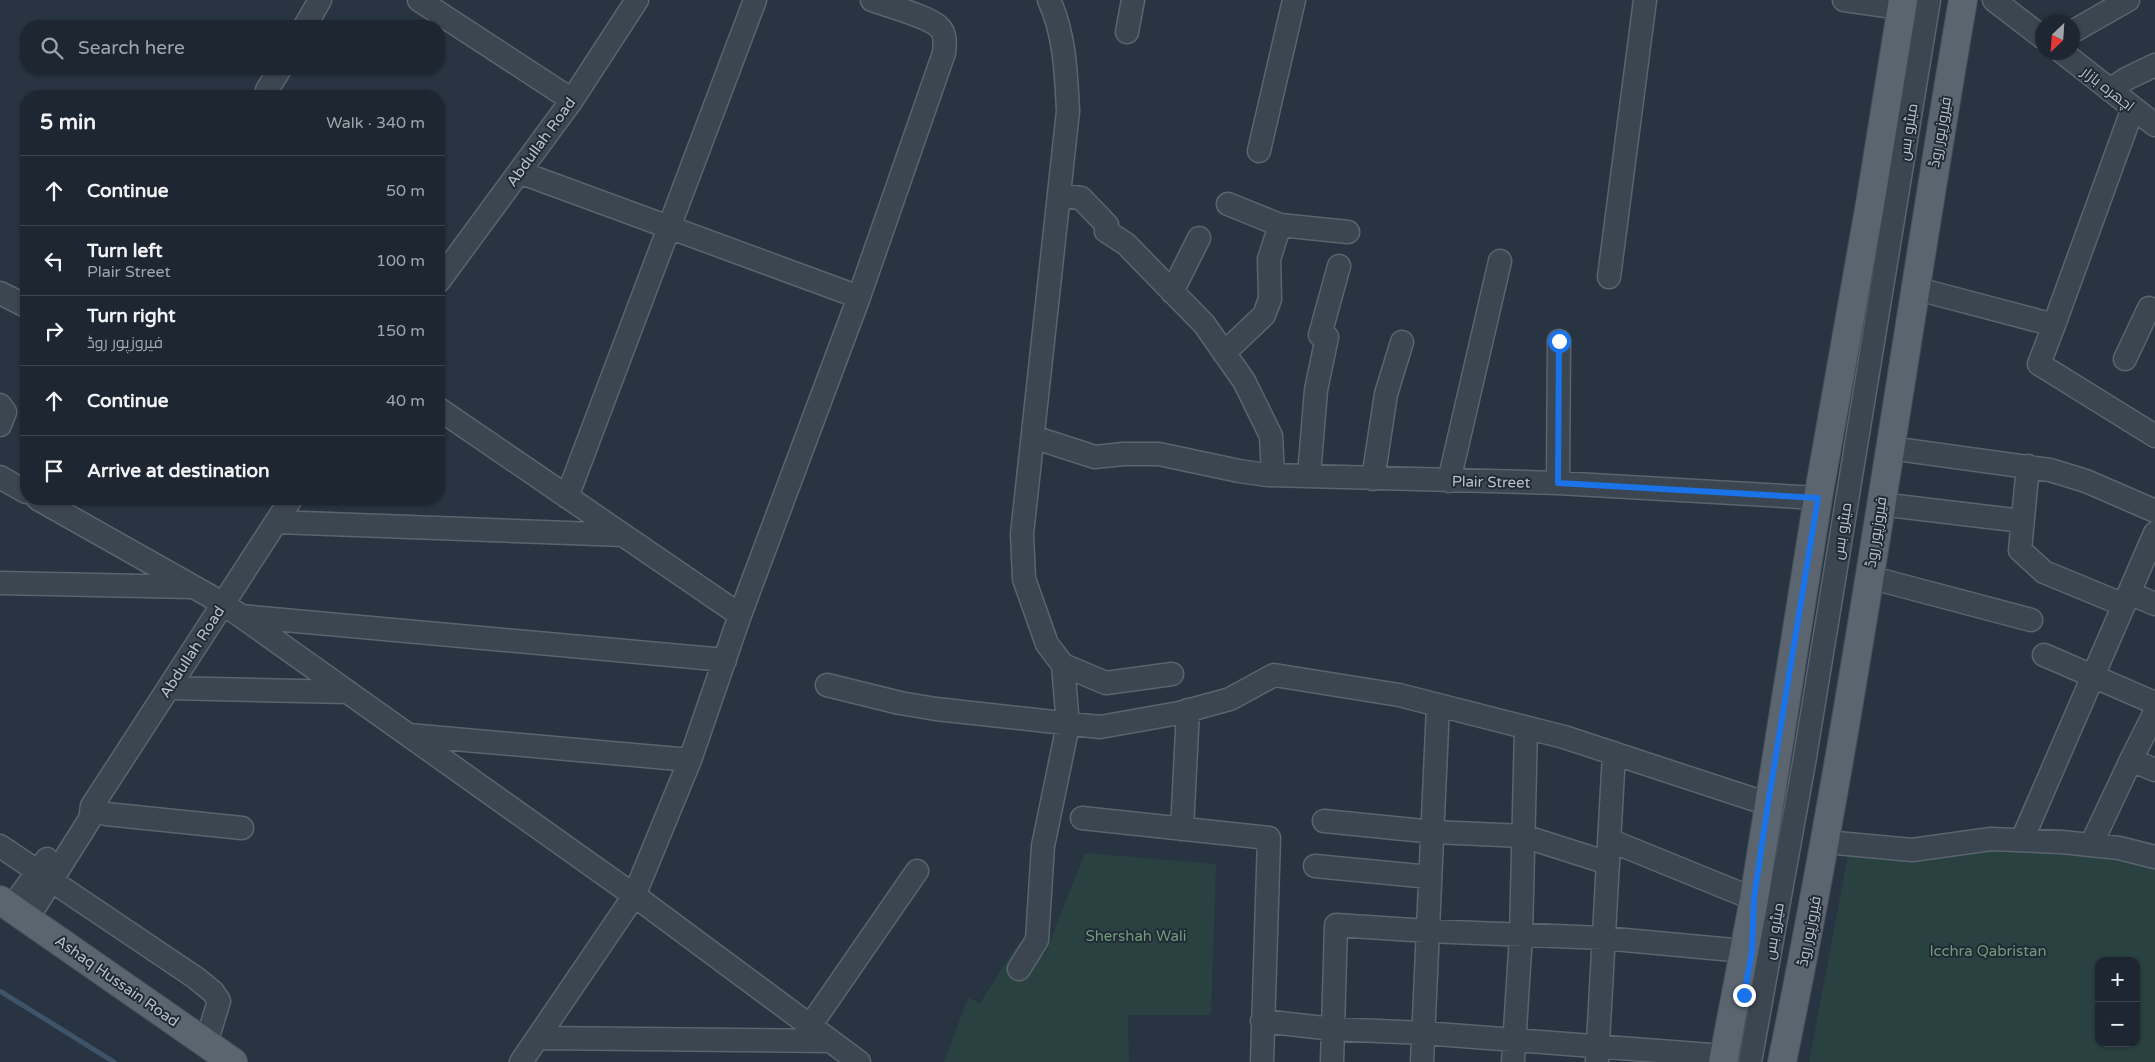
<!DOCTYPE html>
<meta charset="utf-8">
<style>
:root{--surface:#1e2731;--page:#262f39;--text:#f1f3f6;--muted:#a1a5ab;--line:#3c444d}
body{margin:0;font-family:"Varela Round",Cairo,sans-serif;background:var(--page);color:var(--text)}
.controls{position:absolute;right:15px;bottom:15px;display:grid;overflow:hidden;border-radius:10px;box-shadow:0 1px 4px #0004}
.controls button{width:45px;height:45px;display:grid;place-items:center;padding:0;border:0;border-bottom:1px solid var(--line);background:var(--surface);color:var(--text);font:25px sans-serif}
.compass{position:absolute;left:2035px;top:15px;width:45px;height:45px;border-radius:50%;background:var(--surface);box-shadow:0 1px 4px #0004;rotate:205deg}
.stop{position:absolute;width:15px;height:15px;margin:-11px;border:4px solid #1a73e8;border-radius:50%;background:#fff}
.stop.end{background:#1a73e8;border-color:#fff;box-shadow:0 1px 5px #0008}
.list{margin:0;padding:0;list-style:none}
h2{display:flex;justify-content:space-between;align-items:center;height:65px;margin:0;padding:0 20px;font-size:21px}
h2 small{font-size:16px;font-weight:400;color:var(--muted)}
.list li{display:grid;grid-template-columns:32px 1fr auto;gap:15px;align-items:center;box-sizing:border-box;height:70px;padding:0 20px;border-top:1px solid var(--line)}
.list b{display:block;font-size:19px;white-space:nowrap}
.list p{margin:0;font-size:16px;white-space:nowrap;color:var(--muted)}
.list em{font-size:16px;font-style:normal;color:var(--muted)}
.icon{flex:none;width:28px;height:28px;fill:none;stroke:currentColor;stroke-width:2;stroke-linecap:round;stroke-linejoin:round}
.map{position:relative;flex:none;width:2155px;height:1062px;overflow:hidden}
.search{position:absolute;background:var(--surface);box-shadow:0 1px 4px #0004;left:20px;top:20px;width:425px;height:55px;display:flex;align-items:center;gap:12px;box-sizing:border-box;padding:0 18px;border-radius:20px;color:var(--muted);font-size:19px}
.panel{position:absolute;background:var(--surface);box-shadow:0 1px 4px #0004;left:20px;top:90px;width:425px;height:415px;border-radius:20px}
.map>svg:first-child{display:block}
.green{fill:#2a4142;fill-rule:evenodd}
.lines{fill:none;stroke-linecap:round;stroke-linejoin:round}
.stream{stroke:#3f5369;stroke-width:5}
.minor-casing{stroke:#5a646e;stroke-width:25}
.major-casing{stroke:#464f5a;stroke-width:30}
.minor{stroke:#3c4651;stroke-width:22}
.major{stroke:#5a6570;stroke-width:28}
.route{stroke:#1a73e8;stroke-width:6}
.labels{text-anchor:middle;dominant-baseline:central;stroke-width:4;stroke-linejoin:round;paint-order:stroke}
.street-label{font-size:15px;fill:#b9c1cb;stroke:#212b36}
.park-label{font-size:15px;fill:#719a78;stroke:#212b36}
</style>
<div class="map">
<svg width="2155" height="1062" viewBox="0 0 2155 1062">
<rect width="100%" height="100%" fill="#283441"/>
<path class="green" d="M1991,839L2155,857V1062H1809L1850,845ZM2099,961H2136V1043H2099Z
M1085,853L1216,864L1211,1015H1128L1129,1062H944L968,998L980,1003L1019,942L1045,954Z"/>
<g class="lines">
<path class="stream" d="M0,991L114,1062"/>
<defs>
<path id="minor" d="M419,0L572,100
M1844,0L1901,8
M1994,0L2042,37
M305,26L320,0
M1127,32L1133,0
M2072,32L2128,0
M2062,52L2155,125
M267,90L280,69
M2110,90L2126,79L2155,65
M1259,151L1294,0
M519,172L859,297
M1059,195L1081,198L1107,225L1106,231L1126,244L1204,324L1244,381L1271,436L1273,475
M1280,225L1348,232
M1609,277L1645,0
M439,281L572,100L637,0
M1914,288L2054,325L2133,108
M1172,292L1199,238
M0,293L26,306
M2054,325L2039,364L2155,436
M1224,353L1264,315L1270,299L1269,259L1280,225L1228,204
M2125,359L2149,308L2155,311
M0,405L5,412L0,425
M439,409L740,615
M1033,437L1095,457L1123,454H1159L1239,471L1267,475L1558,483L1818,498
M1890,448L2050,470L2086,481L2155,511
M2028,466L2020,550L2044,572L2124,605
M1309,475L1316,390L1327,337L1320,335L1339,266
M0,477L26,492
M1373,479L1386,394L1402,342
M1449,481L1500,261
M1558,483L1559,341
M567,497L755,0
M38,499L224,604L639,899L859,1062
M1880,504L2022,521
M276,522L623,535
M1869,577L2031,620
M0,583L191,587
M2129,593L2155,604
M241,616L725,660
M2044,655L2155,703
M1063,665L1106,683L1172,674
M827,685L900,703L936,709L1100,727L1179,713L1230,699L1274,675L1399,695L1564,737L1768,804
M169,688L348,692
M2155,712L2131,760L2155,770
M409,735L690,760
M92,806L106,814L242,828
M1082,818L1269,838L1262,1062
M1324,821L1434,832L1523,836L1608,863
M1182,829L1188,710
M1609,840L1754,899
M2022,840L2155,533
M1826,842L1912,850L1991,839L2062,842L2119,848L2155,857
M2091,845L2131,760
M0,846L196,978L213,992L219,1001L206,1043
M1315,866L1430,877
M11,908L47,859
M27,919L90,819L92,806L291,499
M1019,969L1037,940L1043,846L1068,725L1063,665L1047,644L1024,579L1022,534L1068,111C1066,73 1065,35 1049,0
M1262,1021L1333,1029L1423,1033L1725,1056
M810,1026L917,871
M538,1038L831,1041
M1597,1061L1614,753
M521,1062L634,896L690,760L740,615L859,297L944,53C945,44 946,33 939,27C928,16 888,6 872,0
M1332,1062L1336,925L1428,931L1603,938L1744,951
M1422,1062L1438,706
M1513,1062L1521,935L1526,728
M1750,1062L1804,763L1929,0"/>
<path id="major" d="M0,900L233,1062
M1723,1062L1754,899L1818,498L1870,204L1903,0
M1782,1062C1855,710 1902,354 1963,0"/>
</defs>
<use href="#minor" class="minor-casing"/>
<use href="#major" class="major-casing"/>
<use href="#minor" class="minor"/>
<use href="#major" class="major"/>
</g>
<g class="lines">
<path class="route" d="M1559,341L1558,483L1818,498L1768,804L1754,898L1752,952L1744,995"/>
</g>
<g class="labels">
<g class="street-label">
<text transform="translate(2108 89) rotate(38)">اچھرہ بازار</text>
<text transform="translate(1908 132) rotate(-81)">میٹرو بس</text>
<text transform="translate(1940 132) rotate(-80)">فیروزپور روڈ</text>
<text transform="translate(541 142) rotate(-54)">Abdullah Road</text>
<text transform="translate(1491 482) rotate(1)">Plair Street</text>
<text transform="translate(1842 531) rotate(-81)">میٹرو بس</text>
<text transform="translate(1876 532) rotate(-81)">فیروزپور روڈ</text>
<text transform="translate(192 652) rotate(-57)">Abdullah Road</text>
<text transform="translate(1774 931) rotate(-80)">میٹرو بس</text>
<text transform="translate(1809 931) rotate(-79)">فیروزپور روڈ</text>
<text transform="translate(117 981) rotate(35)">Ashaq Hussain Road</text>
</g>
<g class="park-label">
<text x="1136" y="936">Shershah Wali</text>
<text x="1988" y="951">Icchra Qabristan</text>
</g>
</g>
</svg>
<div class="controls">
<button>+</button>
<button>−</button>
</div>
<svg class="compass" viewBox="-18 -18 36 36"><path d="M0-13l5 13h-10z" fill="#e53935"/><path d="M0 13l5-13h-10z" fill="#a1a5ab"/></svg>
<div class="stop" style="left:1559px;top:341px"></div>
<div class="stop end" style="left:1744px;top:995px"></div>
<div class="search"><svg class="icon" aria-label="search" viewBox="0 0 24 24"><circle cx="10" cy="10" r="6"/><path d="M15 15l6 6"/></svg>Search here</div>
<section class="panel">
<h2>5 min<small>Walk · 340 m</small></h2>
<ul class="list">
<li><svg class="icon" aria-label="ahead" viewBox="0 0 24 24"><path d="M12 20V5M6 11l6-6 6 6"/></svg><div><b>Continue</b></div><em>50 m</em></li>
<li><svg class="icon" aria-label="left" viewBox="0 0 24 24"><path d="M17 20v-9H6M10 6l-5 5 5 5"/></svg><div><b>Turn left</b><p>Plair Street</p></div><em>100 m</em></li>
<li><svg class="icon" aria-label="right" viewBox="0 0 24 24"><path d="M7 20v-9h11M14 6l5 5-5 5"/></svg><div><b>Turn right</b><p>فیروزپور روڈ</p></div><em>150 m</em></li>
<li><svg class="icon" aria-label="ahead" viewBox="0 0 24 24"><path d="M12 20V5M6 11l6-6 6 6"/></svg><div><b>Continue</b></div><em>40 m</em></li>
<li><svg class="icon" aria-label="arrive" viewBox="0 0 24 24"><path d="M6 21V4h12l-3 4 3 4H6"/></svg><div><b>Arrive at destination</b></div></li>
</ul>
</section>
</div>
